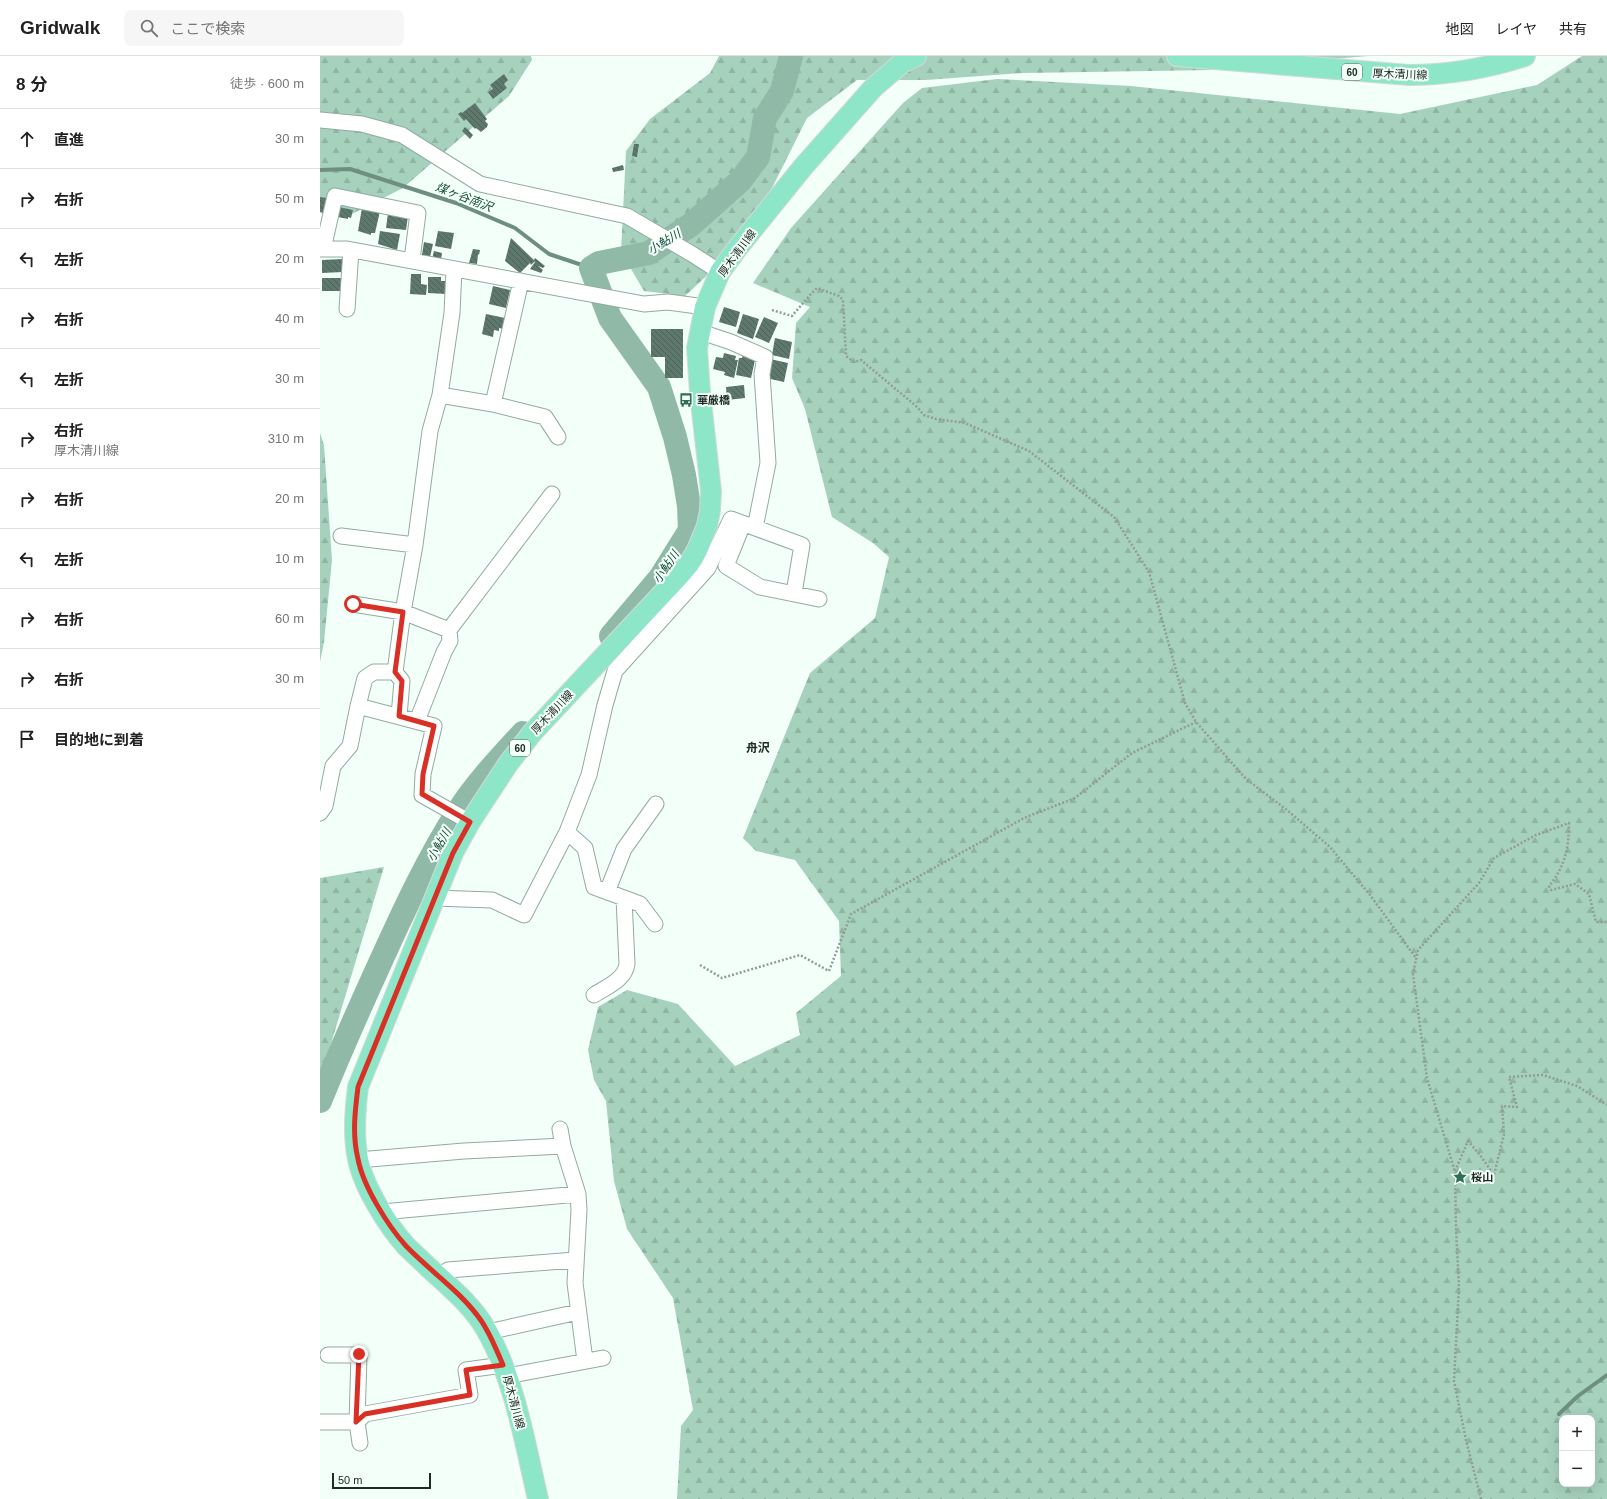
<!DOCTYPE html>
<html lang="ja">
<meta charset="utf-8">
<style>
:root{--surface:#fff;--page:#f6f6f6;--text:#222;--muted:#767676;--line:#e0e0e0}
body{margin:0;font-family:Arial,"Noto Sans JP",sans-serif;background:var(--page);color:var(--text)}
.controls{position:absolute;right:12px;bottom:12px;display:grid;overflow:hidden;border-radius:8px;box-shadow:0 4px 16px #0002}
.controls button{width:36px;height:36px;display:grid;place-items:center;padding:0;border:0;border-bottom:1px solid var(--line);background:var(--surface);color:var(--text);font:20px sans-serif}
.scale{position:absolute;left:12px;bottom:10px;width:99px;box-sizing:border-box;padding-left:4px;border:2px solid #202b26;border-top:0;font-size:11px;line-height:14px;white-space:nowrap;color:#202b26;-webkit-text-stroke:3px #f3fff9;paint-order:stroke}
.stop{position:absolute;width:12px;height:12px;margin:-9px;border:3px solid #d93025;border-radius:50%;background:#fff}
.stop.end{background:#d93025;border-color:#fff;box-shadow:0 1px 4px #0008}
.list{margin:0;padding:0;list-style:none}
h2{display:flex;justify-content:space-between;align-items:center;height:52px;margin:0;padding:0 16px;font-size:17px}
h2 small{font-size:13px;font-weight:400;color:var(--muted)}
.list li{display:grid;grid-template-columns:26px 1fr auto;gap:12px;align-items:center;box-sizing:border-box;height:60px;padding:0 16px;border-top:1px solid var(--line)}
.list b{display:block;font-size:15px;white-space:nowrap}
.list p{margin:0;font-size:13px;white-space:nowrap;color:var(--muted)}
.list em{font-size:13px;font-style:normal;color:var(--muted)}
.icon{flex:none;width:22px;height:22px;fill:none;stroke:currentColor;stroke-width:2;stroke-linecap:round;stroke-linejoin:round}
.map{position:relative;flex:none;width:1287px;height:1443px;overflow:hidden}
header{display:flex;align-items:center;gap:24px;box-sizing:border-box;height:56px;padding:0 20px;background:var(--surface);border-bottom:1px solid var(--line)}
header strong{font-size:19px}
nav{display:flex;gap:22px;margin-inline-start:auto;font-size:14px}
.search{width:280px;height:36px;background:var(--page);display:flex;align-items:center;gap:10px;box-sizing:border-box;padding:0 14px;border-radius:8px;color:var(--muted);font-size:15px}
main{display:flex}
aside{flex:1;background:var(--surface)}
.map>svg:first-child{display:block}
.forest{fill:url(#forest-firs);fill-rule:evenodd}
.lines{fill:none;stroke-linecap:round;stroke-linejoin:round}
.stream{stroke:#6e8f80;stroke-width:4}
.river{stroke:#90baa7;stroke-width:24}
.building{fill:url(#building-back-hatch)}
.minor-casing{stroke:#90aca0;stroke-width:17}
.major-casing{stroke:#d7d9d8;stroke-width:22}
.path{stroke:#919c97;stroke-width:2.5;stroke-dasharray:2 2;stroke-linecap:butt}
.minor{stroke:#fff;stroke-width:15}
.major{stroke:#8ee6c8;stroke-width:20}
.route{stroke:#d93025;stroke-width:5}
.labels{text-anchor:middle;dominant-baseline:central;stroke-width:4;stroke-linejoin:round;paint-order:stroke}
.shield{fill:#f3fff9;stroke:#5f6b65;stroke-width:1}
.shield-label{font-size:10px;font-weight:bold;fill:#202b26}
.street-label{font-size:11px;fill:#202b26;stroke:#f3fff9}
.poi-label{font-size:11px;font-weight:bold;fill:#202b26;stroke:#f3fff9;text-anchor:start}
.water-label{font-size:12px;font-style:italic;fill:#174e3b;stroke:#f3fff9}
.neighbourhood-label{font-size:12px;font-weight:bold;fill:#202b26;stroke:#f3fff9}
</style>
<header>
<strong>Gridwalk</strong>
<div class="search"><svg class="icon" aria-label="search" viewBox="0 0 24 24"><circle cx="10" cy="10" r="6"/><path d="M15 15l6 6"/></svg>ここで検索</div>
<nav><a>地図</a><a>レイヤ</a><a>共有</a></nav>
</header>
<main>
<aside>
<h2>8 分<small>徒歩 · 600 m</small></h2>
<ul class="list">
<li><svg class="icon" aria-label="ahead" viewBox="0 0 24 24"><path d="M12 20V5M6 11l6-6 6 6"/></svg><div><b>直進</b></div><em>30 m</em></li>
<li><svg class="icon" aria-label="right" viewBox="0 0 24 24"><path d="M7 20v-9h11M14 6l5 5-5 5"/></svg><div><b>右折</b></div><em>50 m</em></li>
<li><svg class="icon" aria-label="left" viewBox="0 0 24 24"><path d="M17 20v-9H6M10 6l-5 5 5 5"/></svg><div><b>左折</b></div><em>20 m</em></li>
<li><svg class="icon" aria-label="right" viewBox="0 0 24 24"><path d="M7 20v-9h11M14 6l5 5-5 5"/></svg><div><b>右折</b></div><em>40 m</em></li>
<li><svg class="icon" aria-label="left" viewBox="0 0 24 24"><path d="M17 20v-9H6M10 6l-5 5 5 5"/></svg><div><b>左折</b></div><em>30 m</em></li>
<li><svg class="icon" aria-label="right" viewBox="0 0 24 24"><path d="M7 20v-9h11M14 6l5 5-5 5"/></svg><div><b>右折</b><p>厚木清川線</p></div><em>310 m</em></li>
<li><svg class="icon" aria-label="right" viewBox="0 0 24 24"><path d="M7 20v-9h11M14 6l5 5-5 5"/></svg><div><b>右折</b></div><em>20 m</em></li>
<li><svg class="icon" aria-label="left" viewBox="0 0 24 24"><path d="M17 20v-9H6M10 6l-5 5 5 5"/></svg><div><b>左折</b></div><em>10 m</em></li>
<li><svg class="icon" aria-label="right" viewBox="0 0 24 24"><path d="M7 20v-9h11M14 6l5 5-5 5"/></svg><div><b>右折</b></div><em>60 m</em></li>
<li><svg class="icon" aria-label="right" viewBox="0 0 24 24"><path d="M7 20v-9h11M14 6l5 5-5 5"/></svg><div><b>右折</b></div><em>30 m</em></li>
<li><svg class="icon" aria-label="arrive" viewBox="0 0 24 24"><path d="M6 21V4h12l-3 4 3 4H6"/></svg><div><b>目的地に到着</b></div></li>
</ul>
</aside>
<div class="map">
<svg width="1287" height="1443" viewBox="0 0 1287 1443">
<defs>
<pattern id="forest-firs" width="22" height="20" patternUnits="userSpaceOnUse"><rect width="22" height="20" fill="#a6d1bd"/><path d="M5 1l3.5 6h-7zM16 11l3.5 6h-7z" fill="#8fb4a2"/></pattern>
<pattern id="building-back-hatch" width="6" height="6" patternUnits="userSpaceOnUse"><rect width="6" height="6" fill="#5e786d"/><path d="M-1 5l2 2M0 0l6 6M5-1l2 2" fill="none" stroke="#4d6359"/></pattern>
</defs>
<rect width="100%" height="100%" fill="#f3fff9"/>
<path class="forest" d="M0,0H211L212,4L189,40L83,132L24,162L0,156Z
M399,0H1048L893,14L703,17L606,24H537L487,62L427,182L365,240L324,235L301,196L306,95L330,63L390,17Z
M1262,0H1287V1443H357L361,1370L373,1354L353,1242L307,1173L294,1125L286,1045L274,1024L268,994L278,951L307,934L358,948L415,1010L480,979L476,957L521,920L519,865L475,804L436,795L423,782L490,617L555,562L569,501L553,487L512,461L485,353L472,322L476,267L490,251L433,227L471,172L583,47L602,32L677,23L811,30L1080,58L1217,29ZM1242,1362H1272V1428H1242Z
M0,377L4,389L12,504L4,586L0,606Z
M64,811L4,1011L0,1019V822Z"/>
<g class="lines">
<path class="stream" d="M0,114L30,113L136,147L195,172L229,198L271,212
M1239,1358L1258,1340L1287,1319"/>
<path class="river" d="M291,580L340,522L370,474L369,450L364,419L355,381L339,331L290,262L271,212L279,207L329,197L372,168L420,125L438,101L445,62L462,35L471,0
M0,1045C19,998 39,953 60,907C84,854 108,802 139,754C157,726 181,701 203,677"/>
</g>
<path class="building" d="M184,18L188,24L184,28L187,32L173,43L168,36L173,33L170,29Z
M155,47L167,63L165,65L168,68L167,71L161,76L156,72L155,73L146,63L144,65L138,58L141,56L142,57Z
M145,71L153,79L150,83L142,75Z
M314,88H319L317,101L312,100Z
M303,109L304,114L293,116L292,112Z
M0,141L6,142L3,157L0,156Z
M19,151L33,154L31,162L28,161V163L18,161Z
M42,152L60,155L55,177H51V179L38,175Z
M68,157L88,160L86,174L66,172Z
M60,175L80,178L77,194L58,188Z
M118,175L134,177L131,193L115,190Z
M191,182L215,205L211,209L210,207L200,217L185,205Z
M104,186L113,188L110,201L102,199Z
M153,193L160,194L159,199L158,198L157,208L149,207Z
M114,195L122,197L121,204L112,203Z
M215,202L225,210L223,212L218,210L223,214L221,217L210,213L215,206L214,204Z
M23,203V216L2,217V204Z
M91,218H101V228L107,229L106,239L90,238Z
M108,221H121V225H126V238L108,237Z
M2,222H24V235H2Z
M173,230L190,234L186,252L169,248Z
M404,251L420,256L416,271L399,266Z
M166,258L185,262L183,273L179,272V275L174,274L173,281L162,278Z
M423,258L439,263L433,283L417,277Z
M444,261L458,267L449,287L435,281Z
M331,273H363V322H345V301H331Z
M455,282L472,286L469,303L452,299Z
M404,297L416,300L415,304H418L414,322L404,319L405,316L393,313L396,301L403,302Z
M423,298L430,299L429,303L435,304L431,322L416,319L419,302H422Z
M450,303L468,307L464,326L446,322Z
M424,329L425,342L407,344L406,331Z"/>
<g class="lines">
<defs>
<path id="minor" d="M0,64L42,68L82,79L160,128L307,160L372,198L400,216
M0,193H27L324,248L348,246L385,251
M3,193L15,140L98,157L92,204
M27,253L31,194
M381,276L411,286L445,301L442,318L448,407L435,472
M120,339L173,348L225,361L238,381
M173,348L201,225
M423,468L406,510L440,531L499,543
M21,480L95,489
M33,548L83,556L129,574L232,438
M38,650L45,622L54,616H75
M79,660L82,625L75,616L83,556L95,489L110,375L120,339L132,257L134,213
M97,665L124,596L130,585L129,574
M0,757L5,750L13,710L30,690L38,650L114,670L103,718L102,739L150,766
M247,776L265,792L274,831L304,842L307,908C305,924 286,931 274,939
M287,836L304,793L336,748
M114,842L172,844L204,859L247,776L269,719L285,649L295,615L388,512L411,463L482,489L474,537
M304,842L320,848L335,868
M240,1073L243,1090L258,1138L259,1154L255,1227L265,1305
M38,1104L144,1095L243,1090
M62,1156L258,1138
M119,1221L128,1214L255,1204
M168,1276L258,1256
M8,1299H39L37,1366L40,1387
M187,1320L283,1302
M0,1366H37L45,1358L150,1339L146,1314L183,1309"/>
<path id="major" d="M857,0L1089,19C1128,19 1168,12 1205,0
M218,1443C205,1388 195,1325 167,1275C153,1250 129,1230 108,1211C101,1204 93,1197 86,1190C68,1170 43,1130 38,1103C33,1079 35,1055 38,1031L133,797L150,766L188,708L212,677L358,521L369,508L377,494L387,470L390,455L391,435L380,337L377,292L385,251L400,216L416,194L483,111L553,32L582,7L596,0"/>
</defs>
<use href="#minor" class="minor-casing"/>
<use href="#major" class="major-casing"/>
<path class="path" d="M452,254L472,260L490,239L497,232L519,240L523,244L526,300L534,306L541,304L596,350L604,359L616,363L645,367L709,395L794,461L829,516L865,647L876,666L926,723L967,754L1010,791L1050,839L1096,902
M380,909L402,922L480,899L509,915L531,858L704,762L755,742L812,697L876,666
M1135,1115L1148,1085L1160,1099L1174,1119L1184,1078L1182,1050L1197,1051L1189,1021L1223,1019L1257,1030L1287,1049
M1161,1443L1146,1384L1134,1325L1139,1231L1136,1173L1135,1116L1107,1022L1093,918L1098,894L1159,827L1174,802L1216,779L1249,767C1249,791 1245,811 1229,830L1231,834L1255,828L1269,838L1276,866H1287"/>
<use href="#minor" class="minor"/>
<use href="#major" class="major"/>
</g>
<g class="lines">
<path class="route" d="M33,548L83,556L75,616L82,625L79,660L114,670L103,718L102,738L150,766L133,797L38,1031C35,1055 32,1079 38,1103C43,1130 68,1170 86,1190C110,1215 140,1235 160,1263C170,1277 176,1293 183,1309L146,1314L150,1339L45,1358L36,1366L39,1298"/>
</g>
<defs>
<symbol id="bus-bare" viewBox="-9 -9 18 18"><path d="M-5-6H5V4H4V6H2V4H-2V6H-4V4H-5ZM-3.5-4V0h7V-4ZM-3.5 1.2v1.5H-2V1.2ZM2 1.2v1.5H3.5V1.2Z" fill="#326d56" stroke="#f3fff9" stroke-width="2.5" paint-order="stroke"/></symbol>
<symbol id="sight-bare" viewBox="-9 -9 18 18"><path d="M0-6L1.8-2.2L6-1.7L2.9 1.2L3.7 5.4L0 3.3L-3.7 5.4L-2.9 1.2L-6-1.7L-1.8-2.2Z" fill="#326d56" stroke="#f3fff9" stroke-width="2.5" paint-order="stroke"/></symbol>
</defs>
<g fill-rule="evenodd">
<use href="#bus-bare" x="356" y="334" width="20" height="20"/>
<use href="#sight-bare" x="1130" y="1111" width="20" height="20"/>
</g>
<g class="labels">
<g class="shield">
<rect x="1022" y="8" width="20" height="16" rx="3"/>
<rect x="190" y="684" width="20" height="16" rx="3"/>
</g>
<g class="shield-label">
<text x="1032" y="16">60</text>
<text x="200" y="692">60</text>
</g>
<g class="street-label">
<text transform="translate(1080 18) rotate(2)">厚木清川線</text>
<text transform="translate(417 197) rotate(-54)">厚木清川線</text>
<text transform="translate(232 656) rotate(-47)">厚木清川線</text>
<text transform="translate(194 1346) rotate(75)">厚木清川線</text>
</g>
<g class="poi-label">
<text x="377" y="344">華厳橋</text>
<text x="1151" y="1121">桜山</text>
</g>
<g class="water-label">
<text transform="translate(144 141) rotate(21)">煤ヶ谷南沢</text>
<text transform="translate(344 186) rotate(-31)">小鮎川</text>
<text transform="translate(346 511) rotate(-56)">小鮎川</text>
<text transform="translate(119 789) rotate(-60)">小鮎川</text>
</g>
<g class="neighbourhood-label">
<text x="438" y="692">舟沢</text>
</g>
</g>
</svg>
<div class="controls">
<button>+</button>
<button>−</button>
</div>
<div class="scale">50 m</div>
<div class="stop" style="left:33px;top:548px"></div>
<div class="stop end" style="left:39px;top:1298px"></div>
</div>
</main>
